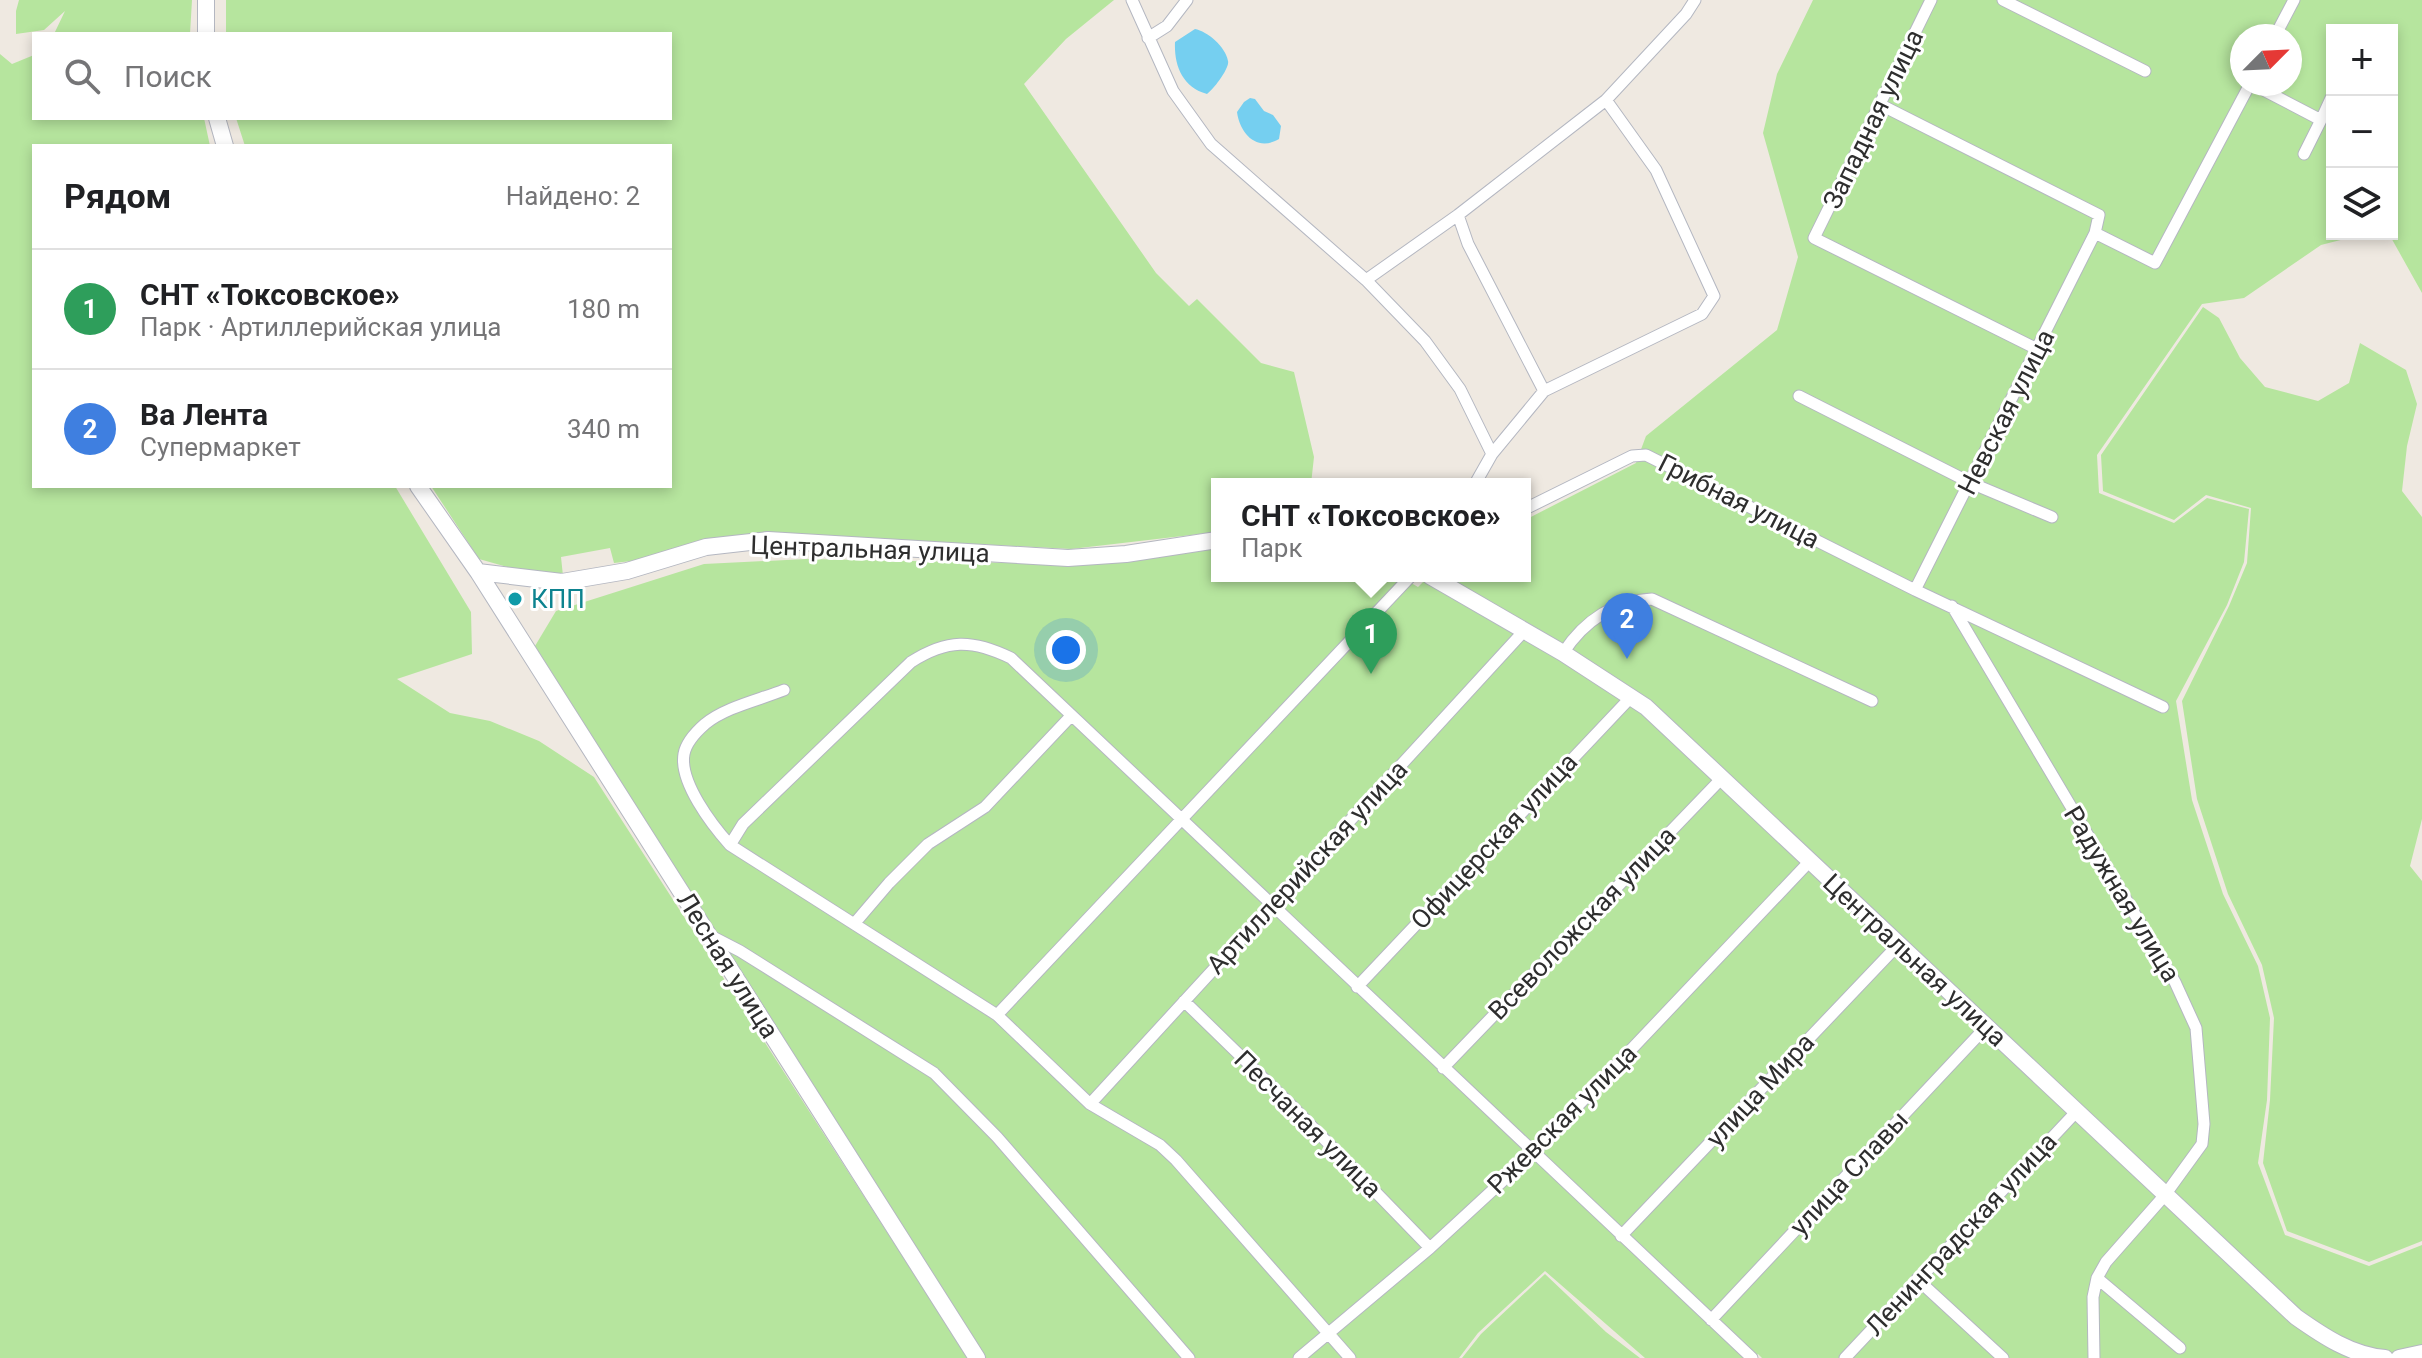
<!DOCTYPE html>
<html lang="ru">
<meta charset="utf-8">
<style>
:root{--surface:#fff;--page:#f6f6f6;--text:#202124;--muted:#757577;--line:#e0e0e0;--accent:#4264fb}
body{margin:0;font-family:Roboto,sans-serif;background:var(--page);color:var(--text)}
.controls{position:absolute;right:24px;top:24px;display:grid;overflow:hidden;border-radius:0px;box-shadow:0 4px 12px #0003}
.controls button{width:72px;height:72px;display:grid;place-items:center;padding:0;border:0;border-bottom:2px solid var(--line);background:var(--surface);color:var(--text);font:40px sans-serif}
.compass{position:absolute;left:2230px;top:24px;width:72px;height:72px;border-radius:50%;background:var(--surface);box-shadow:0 4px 12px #0003;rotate:66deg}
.you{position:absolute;left:1066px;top:650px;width:28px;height:28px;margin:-20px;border:6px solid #fff;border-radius:50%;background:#1a73e8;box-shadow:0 0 0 12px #1a73e833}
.badge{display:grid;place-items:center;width:52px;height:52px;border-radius:50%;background:var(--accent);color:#fff;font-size:26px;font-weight:700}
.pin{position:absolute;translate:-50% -66px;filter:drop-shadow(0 2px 4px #0008)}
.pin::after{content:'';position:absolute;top:42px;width:28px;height:24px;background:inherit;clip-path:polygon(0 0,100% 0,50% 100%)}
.popup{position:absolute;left:1211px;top:478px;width:320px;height:104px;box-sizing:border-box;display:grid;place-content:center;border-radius:0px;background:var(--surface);filter:drop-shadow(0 2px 6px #0005);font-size:26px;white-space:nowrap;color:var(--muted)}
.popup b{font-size:30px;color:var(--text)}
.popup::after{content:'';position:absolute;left:50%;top:100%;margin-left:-16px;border:16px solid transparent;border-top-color:var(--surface)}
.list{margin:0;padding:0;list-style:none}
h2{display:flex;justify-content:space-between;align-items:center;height:104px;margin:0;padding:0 32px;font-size:34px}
h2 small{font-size:26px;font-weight:400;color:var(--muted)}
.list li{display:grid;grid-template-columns:52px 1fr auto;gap:24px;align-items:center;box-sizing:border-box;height:120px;padding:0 32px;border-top:2px solid var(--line)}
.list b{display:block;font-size:30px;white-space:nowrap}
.list p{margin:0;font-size:26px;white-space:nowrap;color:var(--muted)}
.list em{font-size:26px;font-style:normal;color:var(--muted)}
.icon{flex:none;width:44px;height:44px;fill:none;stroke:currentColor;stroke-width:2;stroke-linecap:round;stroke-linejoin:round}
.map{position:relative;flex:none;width:2422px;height:1358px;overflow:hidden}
.search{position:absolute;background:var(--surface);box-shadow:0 4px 12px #0003;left:32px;top:32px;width:640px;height:88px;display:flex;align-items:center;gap:20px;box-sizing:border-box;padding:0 28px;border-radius:0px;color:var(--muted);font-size:30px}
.panel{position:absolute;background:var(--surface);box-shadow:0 4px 12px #0003;left:32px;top:144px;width:640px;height:344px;border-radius:0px}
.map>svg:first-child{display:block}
.green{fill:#b6e59e;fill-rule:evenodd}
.water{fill:#75cff0}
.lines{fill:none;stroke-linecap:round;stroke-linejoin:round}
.street-casing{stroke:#b4b7c1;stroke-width:13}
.secondary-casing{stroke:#b4b7c1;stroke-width:18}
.street{stroke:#fff;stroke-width:11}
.secondary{stroke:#fff;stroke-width:16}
.culture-dot{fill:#0f9aa8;stroke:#fff;stroke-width:3}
.labels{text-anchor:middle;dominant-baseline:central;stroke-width:6;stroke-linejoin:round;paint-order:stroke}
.street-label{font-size:26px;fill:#2e2e2e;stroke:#fff}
.culture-label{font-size:26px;fill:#0d838f;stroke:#fff;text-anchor:start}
</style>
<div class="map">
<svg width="2422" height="1358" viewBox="0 0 2422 1358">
<rect width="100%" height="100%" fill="#efe9e1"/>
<path class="green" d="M19,0H192L190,34H54L65,11L44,30L16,34V11Z
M226,0H1114L1066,39L1024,84L1156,273L1189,306L1197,299L1261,363L1294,372L1314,457L1311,484H1217V532L1071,549L765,533L705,539L640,560L614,563L610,548L561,557L563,576L535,575L479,559L431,486H670V146H245L236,118H670V34H226Z
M1813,0H2422V293L2389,234H2392V30H2332V234H2364L2321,245L2244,298L2202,304L2097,455L2099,493L2174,523L2207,498L2249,509L2244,562L2227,605L2176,701L2192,800L2223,894L2258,966L2270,1018L2267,1100L2258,1163L2285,1235L2369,1266L2422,1245V1358H1762L1758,1354L1753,1358H1645L1545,1271L1478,1333L1459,1358H983L535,646L556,611L704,564L806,559L1070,564L1217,546V576H1399L1418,587L1429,576H1525V520L1636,463L1646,436L1777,330L1798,257L1763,133L1777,74ZM2242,36H2290V84H2242Z
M0,54L12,64L34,55V118H204L210,146H34V486H395L471,612L472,654L397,679L450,713L490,721L539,741L594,777L968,1358H0Z
M2203,307L2219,318L2240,358L2265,387L2318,401L2349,383L2360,343L2406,370L2417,404L2407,446L2402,491L2422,517V819L2410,866L2422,881V1241L2369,1262L2287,1231L2263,1163L2270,1100L2274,1018L2262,965L2228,894L2197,799L2182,701L2229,606L2247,563L2251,508L2206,495L2174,520L2103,491L2101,455Z
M1545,1274L1606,1332L1640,1358H1462L1481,1334Z"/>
<path class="water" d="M1195,29C1207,31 1226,47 1228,61C1230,68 1213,90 1207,94C1182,87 1174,65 1175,42Z
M1250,98L1255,99L1264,111L1273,115L1281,126L1279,139C1257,152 1240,134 1237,112L1244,102Z"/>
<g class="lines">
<defs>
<path id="street" d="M1132,0L1173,91L1211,144L1366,280L1425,341L1460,389L1492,454L1475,484
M1931,0L1814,238L2037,349
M2003,0L2145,71
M2275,36L2294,0
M1148,38L1167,26L1187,0
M2252,84L2321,120L2332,96
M1881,105L2099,215L2095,233L1915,590
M2304,154L2321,120
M1458,215L1468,244L1544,391L1492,454
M2095,233L2155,263L2250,84
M1366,280L1458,215L1606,100L1686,14L1695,0
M1544,391L1702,314L1714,296L1656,170L1606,100
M1799,396L1971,483L2052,517
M1525,509L1632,456L1646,455L1915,590L2163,707
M1952,606L2175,982L2196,1028L2204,1124L2202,1144L2165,1195L2106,1262L2097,1278L2093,1297L2094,1358
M1563,653C1584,621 1614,601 1652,599L1872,701
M730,845C712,825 679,782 684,754C686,743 697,731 705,724C726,707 759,700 784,690
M854,924L889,883L928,844L985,807L1071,716
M709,935L740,951L934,1073L997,1137L1189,1358
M1357,987L1632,696
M1184,1001L1294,1108L1430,1248
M997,1015L1411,576
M1443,1068L1722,778
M1090,1104L1524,631
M1621,1236L1898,945
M2097,1278L2180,1348
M1917,1279L2003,1358
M1711,1320L1986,1027
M1299,1358L1430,1248L1533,1153L1809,862
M1350,1358L1176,1160L1160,1145L1090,1104L997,1015L730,845L743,824L911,662C947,639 972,639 1011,658L1752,1358
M1845,1358L2077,1111"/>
<path id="secondary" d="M206,34V0
M217,118L225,146
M418,486L478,572L977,1358
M478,572L562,582L627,571L706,547L768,540L1068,558L1126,554L1217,540
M1430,576L1563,653L1646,707L2296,1317C2323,1336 2351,1355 2385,1358
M2399,1358L2422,1353"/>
</defs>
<use href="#street" class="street-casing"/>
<use href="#secondary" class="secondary-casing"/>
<use href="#street" class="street"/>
<use href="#secondary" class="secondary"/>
</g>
<circle class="culture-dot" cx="515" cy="599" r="8"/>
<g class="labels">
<g class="street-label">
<text transform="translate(1873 119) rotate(-64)">Западная улица</text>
<text transform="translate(2006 412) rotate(-63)">Невская улица</text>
<text transform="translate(1739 501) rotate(27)">Грибная улица</text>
<text transform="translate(870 549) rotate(2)">Центральная улица</text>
<text transform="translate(1494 841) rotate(-47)">Офицерская улица</text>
<text transform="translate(1307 867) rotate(-47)">Артиллерийская улица</text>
<text transform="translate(2122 894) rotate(59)">Радужная улица</text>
<text transform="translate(1582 923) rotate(-46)">Всеволожская улица</text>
<text transform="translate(1915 960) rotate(43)">Центральная улица</text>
<text transform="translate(728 965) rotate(58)">Лесная улица</text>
<text transform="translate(1760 1090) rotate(-47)">улица Мира</text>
<text transform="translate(1562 1119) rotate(-45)">Ржевская улица</text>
<text transform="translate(1308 1124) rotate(45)">Песчаная улица</text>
<text transform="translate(1849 1173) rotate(-47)">улица Славы</text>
<text transform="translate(1961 1234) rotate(-47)">Ленинградская улица</text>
</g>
<g class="culture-label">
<text x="531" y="599">КПП</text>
</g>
</g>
</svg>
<div class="controls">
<button>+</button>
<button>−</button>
<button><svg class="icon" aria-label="layers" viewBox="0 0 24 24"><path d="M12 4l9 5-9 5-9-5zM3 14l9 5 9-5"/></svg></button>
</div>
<svg class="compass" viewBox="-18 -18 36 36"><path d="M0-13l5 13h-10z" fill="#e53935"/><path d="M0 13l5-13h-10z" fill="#757577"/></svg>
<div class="you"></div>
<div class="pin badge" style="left:1371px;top:674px;background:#2e9e5b">1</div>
<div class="popup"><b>СНТ «Токсовское»</b>Парк</div>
<div class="pin badge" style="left:1627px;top:659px;background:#3f7fe0">2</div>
<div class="search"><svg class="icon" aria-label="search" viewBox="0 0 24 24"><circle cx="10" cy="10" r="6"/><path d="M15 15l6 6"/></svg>Поиск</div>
<section class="panel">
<h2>Рядом<small>Найдено: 2</small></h2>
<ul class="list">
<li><span class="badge" style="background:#2e9e5b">1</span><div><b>СНТ «Токсовское»</b><p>Парк · Артиллерийская улица</p></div><em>180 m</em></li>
<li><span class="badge" style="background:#3f7fe0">2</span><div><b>Ва Лента</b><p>Супермаркет</p></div><em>340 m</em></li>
</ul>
</section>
</div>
